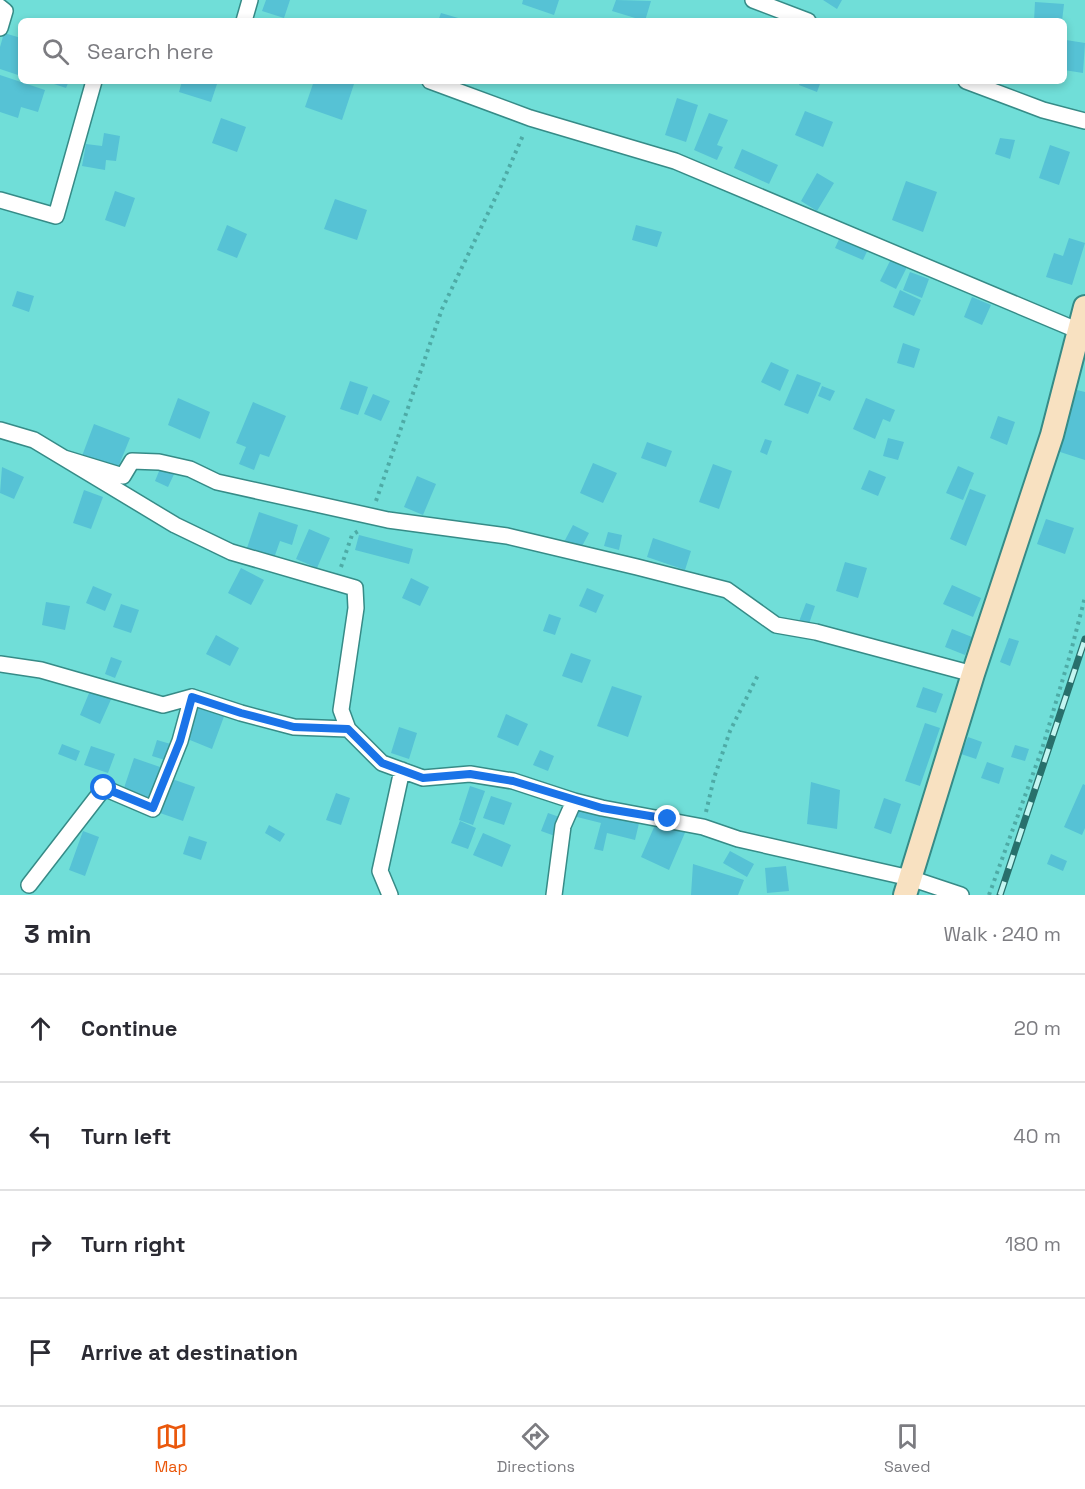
<!DOCTYPE html>
<meta charset="utf-8">
<style>
:root{--surface:#fff;--page:#f2f2f3;--text:#2b2b33;--muted:#7c7c81;--line:#e1e1e2;--accent:#ea580c}
body{margin:0;font-family:"Space Grotesk",sans-serif;background:var(--page);color:var(--text)}
.stop{position:absolute;width:18px;height:18px;margin:-14px;border:4px solid #1a73e8;border-radius:50%;background:#fff}
.stop.end{background:#1a73e8;border-color:#fff;box-shadow:0 2px 6px #0008}
.list{margin:0;padding:0;list-style:none}
h2{display:flex;justify-content:space-between;align-items:center;height:78px;margin:0;padding:0 24px;font-size:26px}
h2 small{font-size:20px;font-weight:400;color:var(--muted)}
.list li{display:grid;grid-template-columns:39px 1fr auto;gap:18px;align-items:center;box-sizing:border-box;height:108px;padding:0 24px;border-top:2px solid var(--line)}
.list b{display:block;font-size:22px;white-space:nowrap}
.list em{font-size:20px;font-style:normal;color:var(--muted)}
.icon{flex:none;width:33px;height:33px;fill:none;stroke:currentColor;stroke-width:2;stroke-linecap:round;stroke-linejoin:round}
.map{position:relative;flex:none;width:1085px;height:895px;overflow:hidden}
.search{position:absolute;background:var(--surface);box-shadow:0 3px 9px #0003;left:18px;right:18px;top:18px;height:66px;display:flex;align-items:center;gap:15px;box-sizing:border-box;padding:0 21px;border-radius:9px;color:var(--muted);font-size:22px}
.sheet{height:510px;background:var(--surface)}
nav{display:flex;justify-content:space-around;align-items:center;box-sizing:border-box;height:84px;border-top:2px solid var(--line);background:var(--surface);font-size:16px;color:var(--muted)}
nav a{display:grid;justify-items:center;gap:3px}
nav .on{color:var(--accent)}
.map>svg:first-child{display:block}
.building{fill:#56c2d5}
.lines{fill:none;stroke-linecap:round;stroke-linejoin:round}
.street-casing{stroke:#368b87;stroke-width:18}
.secondary-casing{stroke:#368b87;stroke-width:26}
.path{stroke:#4eaba6;stroke-width:4;stroke-dasharray:3 4.5;stroke-linecap:butt}
.street{stroke:#fff;stroke-width:15}
.secondary{stroke:#f8e1c1;stroke-width:22}
.rail-casing{stroke:#28706c;stroke-width:7}
.rail{stroke:#c3f5f1;stroke-width:4.5;stroke-dasharray:14;stroke-linecap:butt}
.route{stroke:#1a73e8;stroke-width:8}
</style>
<div class="map">
<svg width="1085" height="895" viewBox="0 0 1085 895">
<rect width="100%" height="100%" fill="#70ded8"/>
<path class="building" d="M266,0H290L284,18L262,11Z
M523,0H559L554,15L522,4Z
M616,0L651,1L645,21L612,11Z
M823,0H842L837,9Z
M1035,2L1064,4L1062,21H1034Z
M441,13L465,20V21H438Z
M4,33L21,38V76L0,69V47Z
M1066,40L1085,43L1083,73L1064,70Z
M0,75L45,90L38,112L21,107L18,118L0,112Z
M45,81H69L66,88Z
M182,81H218L211,102L179,92Z
M314,81H355L342,120L305,107Z
M800,81H821L817,92L799,85Z
M677,98L698,105L686,142L665,135Z
M805,111L833,122L823,147L795,135Z
M709,113L728,120L717,145L723,147L717,160L694,150Z
M221,118L246,127L237,152L212,143Z
M104,133L120,136L116,161L106,160L105,170L82,166L86,144L102,146Z
M1000,138L1015,140L1010,159L995,154Z
M1050,145L1070,152L1059,185L1039,178Z
M742,149L778,165L769,184L734,168Z
M817,173L834,183L817,211L801,201Z
M906,181L937,192L923,232L892,220Z
M115,191L135,198L125,227L105,220Z
M335,199L367,210L357,240L324,229Z
M227,225L247,234L237,258L217,250Z
M636,225L662,232L657,247L632,240Z
M841,235L869,247L863,260L835,248Z
M1069,238L1085,243L1072,285L1046,277L1054,253L1063,256Z
M891,259L907,267L896,289L880,281Z
M910,272L929,279L922,298L903,290Z
M900,290L921,300L914,316L893,307Z
M17,291L34,296L29,312L12,306Z
M972,297L991,305L982,325L964,317Z
M903,343L920,349L914,368L897,363Z
M771,362L789,370L780,391L761,382Z
M797,374L821,383L808,414L784,405Z
M350,381L368,387L358,415L340,409Z
M822,386L835,391L830,401L818,396Z
M1077,390L1085,392V460L1057,451Z
M373,394L390,401L381,421L364,414Z
M178,398L210,412L200,439L168,425Z
M866,398L895,410L890,422L883,419L875,439L853,429Z
M253,402L286,416L269,457L260,454L254,470L239,464L246,447L236,443Z
M998,416L1015,422L1007,445L990,438Z
M94,424L130,438L117,470L82,456Z
M888,438L904,442L898,460L883,456Z
M765,439L772,441L767,455L760,452Z
M647,442L672,451L666,467L641,458Z
M593,463L617,473L603,503L580,493Z
M162,464L176,470L168,487L155,481Z
M713,464L732,471L719,509L699,502Z
M958,466L974,473L963,500L946,493Z
M2,467L24,477L14,499L0,493Z
M869,470L886,477L878,496L861,489Z
M417,476L436,484L423,515L404,507Z
M970,489L986,495L966,546L950,539Z
M84,490L103,497L91,529L73,523Z
M259,512L298,525L292,545L280,541L274,558L247,548Z
M1046,519L1074,528L1065,554L1037,544Z
M573,525L589,533L580,550L564,542Z
M309,529L330,538L317,568L296,559Z
M608,532L622,535L619,550L604,546Z
M359,535L413,549L409,564L355,550Z
M653,538L691,551L685,570L647,557Z
M845,562L867,568L858,598L836,591Z
M241,568L264,580L251,605L228,593Z
M411,578L429,587L420,606L402,598Z
M952,585L981,598L973,617L943,604Z
M93,586L112,594L105,611L86,603Z
M587,588L604,595L596,613L579,606Z
M46,602L70,606L65,630L42,625Z
M806,603L815,606L808,627L798,624Z
M121,604L139,610L131,633L113,627Z
M549,614L561,618L555,635L543,631Z
M952,629L972,637L965,655L945,647Z
M216,635L239,648L230,666L206,654Z
M1009,638L1019,641L1010,666L1000,662Z
M571,653L591,660L582,683L562,676Z
M111,657L122,661L115,678L105,674Z
M92,686L113,695L100,724L80,715Z
M612,686L642,696L628,737L597,726Z
M923,687L943,694L936,713L916,707Z
M199,701L226,711L212,749L185,738Z
M506,714L528,724L518,746L497,737Z
M925,723L940,728L920,786L905,781Z
M399,727L417,733L409,759L391,753Z
M968,737L982,742L976,759L961,754Z
M157,740L174,745L168,761L152,756Z
M62,744L80,751L76,761L58,754Z
M1015,745L1029,749L1025,761L1011,757Z
M91,746L115,754L108,773L84,765Z
M540,750L554,756L548,771L533,765Z
M134,758L160,767L149,800L123,791Z
M987,762L1004,768L999,784L981,778Z
M172,779L195,787L183,821L160,813Z
M811,782L840,790L837,829L807,824Z
M1083,784L1085,785V828L1082,835L1064,827Z
M470,786L485,791L473,825L459,820Z
M336,793L350,798L341,825L326,820Z
M491,796L512,803L504,825L483,818Z
M884,798L901,804L891,834L874,828Z
M576,803L640,819L635,840L607,833L603,851L594,849L601,823L573,816Z
M548,813L562,818L555,836L541,831Z
M669,820L687,828L669,870L641,857L655,825L665,829Z
M460,821L476,828L468,849L451,843Z
M269,825L285,834L280,842L265,833Z
M83,831L99,837L85,876L69,870Z
M483,833L511,845L502,867L473,855Z
M189,836L207,842L201,860L183,854Z
M730,851L754,864L747,877L723,863Z
M1051,854L1067,861L1063,871L1047,864Z
M693,864L744,880L738,895H691Z
M786,866L789,891L767,893L765,868Z"/>
<g class="lines">
<defs>
<path id="street" d="M753,0L808,21
M0,7L5,11L0,28
M244,21L250,0
M430,81L530,118L675,161L1079,331
M966,81L1043,110L1085,121
M0,200L56,216L94,81
M0,430L34,440L175,525L231,552L355,588L356,608L341,710L348,729
M64,458L123,476L132,461L159,462L190,469L217,482L388,520L507,536L637,567L727,590L776,625L816,632L973,674
M0,664L41,670L163,705L192,697L241,713L294,727L348,729L382,763L423,778L470,774L513,781L574,801
M29,885L104,788L153,809L180,741L192,697
M390,895L380,871L402,770
M554,895L563,826L574,801L602,808L703,827L738,839L910,878L961,895"/>
<path id="secondary" d="M905,895L973,674L1052,435L1085,307"/>
</defs>
<use href="#street" class="street-casing"/>
<use href="#secondary" class="secondary-casing"/>
<path class="path" d="M376,501L442,309L501,186L524,133
M341,567L352,535L360,530
M706,812L714,778L730,731L759,673
M989,895L1042,749L1070,655L1085,597"/>
<use href="#street" class="street"/>
<use href="#secondary" class="secondary"/>
<defs>
<path id="rail" d="M1000,895L1085,639"/>
</defs>
<use href="#rail" class="rail-casing"/>
<use href="#rail" class="rail"/>
</g>
<g class="lines">
<path class="route" d="M104,788L153,808L180,741L192,697L241,713L294,727L348,729L382,763L423,778L470,774L513,781L602,808L668,819"/>
</g>
</svg>
<div class="stop" style="left:104px;top:788px"></div>
<div class="stop end" style="left:668px;top:819px"></div>
<div class="search"><svg class="icon" aria-label="search" viewBox="0 0 24 24"><circle cx="10" cy="10" r="6"/><path d="M15 15l6 6"/></svg>Search here</div>
</div>
<section class="sheet">
<h2>3 min<small>Walk · 240 m</small></h2>
<ul class="list">
<li><svg class="icon" aria-label="ahead" viewBox="0 0 24 24"><path d="M12 20V5M6 11l6-6 6 6"/></svg><div><b>Continue</b></div><em>20 m</em></li>
<li><svg class="icon" aria-label="left" viewBox="0 0 24 24"><path d="M17 20v-9H6M10 6l-5 5 5 5"/></svg><div><b>Turn left</b></div><em>40 m</em></li>
<li><svg class="icon" aria-label="right" viewBox="0 0 24 24"><path d="M7 20v-9h11M14 6l5 5-5 5"/></svg><div><b>Turn right</b></div><em>180 m</em></li>
<li><svg class="icon" aria-label="arrive" viewBox="0 0 24 24"><path d="M6 21V4h12l-3 4 3 4H6"/></svg><div><b>Arrive at destination</b></div></li>
</ul>
</section>
<nav>
<a class="on"><svg class="icon" aria-label="map" viewBox="0 0 24 24"><path d="M3 6l6-2 6 2 6-2v14l-6 2-6-2-6 2zM9 4v14M15 6v14"/></svg>Map</a>
<a><svg class="icon" aria-label="directions" viewBox="0 0 24 24"><path d="M12 3l9 9-9 9-9-9zM9 14v-3h6M13 9l2 2-2 2"/></svg>Directions</a>
<a><svg class="icon" aria-label="saved" viewBox="0 0 24 24"><path d="M7 4h10v16l-5-4-5 4z"/></svg>Saved</a>
</nav>
